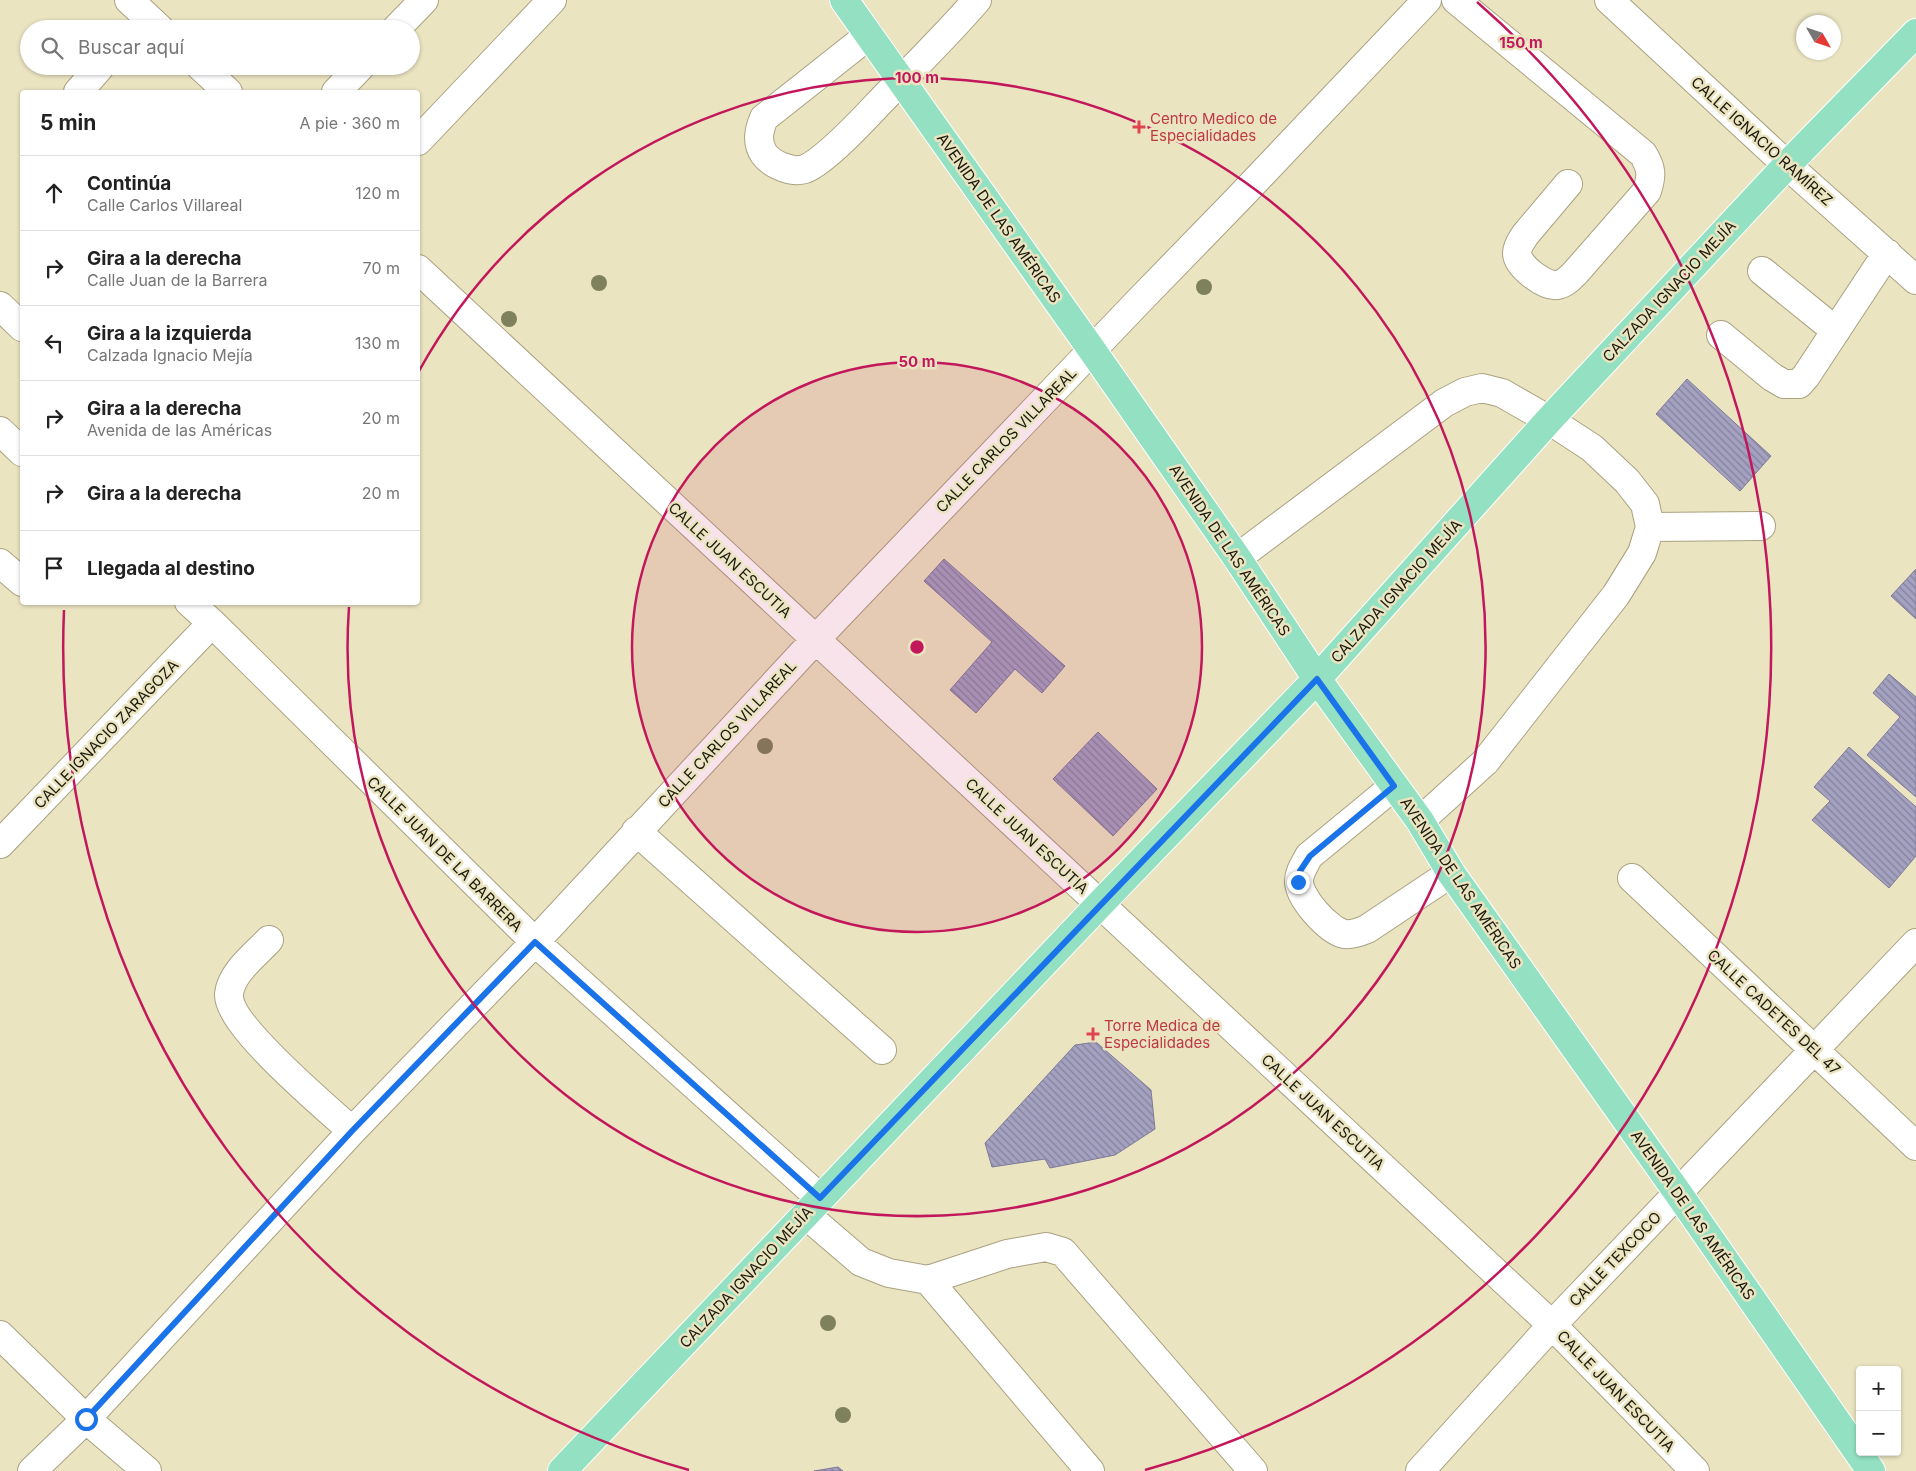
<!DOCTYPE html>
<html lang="es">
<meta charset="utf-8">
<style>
:root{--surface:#fff;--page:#f2f2f2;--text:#222;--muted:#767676;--line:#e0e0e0}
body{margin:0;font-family:Inter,sans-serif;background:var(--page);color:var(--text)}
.controls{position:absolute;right:15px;bottom:15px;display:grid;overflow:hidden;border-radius:5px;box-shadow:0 1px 4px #0004}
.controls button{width:45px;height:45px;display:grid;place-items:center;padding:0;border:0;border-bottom:1px solid var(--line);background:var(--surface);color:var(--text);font:25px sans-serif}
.compass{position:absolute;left:1796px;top:15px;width:45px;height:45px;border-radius:50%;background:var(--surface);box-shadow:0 1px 4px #0004;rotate:129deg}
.stop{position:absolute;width:15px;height:15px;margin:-11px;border:4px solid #1a73e8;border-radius:50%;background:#fff}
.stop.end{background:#1a73e8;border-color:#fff;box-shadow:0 1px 5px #0008}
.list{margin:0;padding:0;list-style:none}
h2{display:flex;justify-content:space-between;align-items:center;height:65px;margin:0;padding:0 20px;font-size:21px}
h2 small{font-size:16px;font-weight:400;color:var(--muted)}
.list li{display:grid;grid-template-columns:32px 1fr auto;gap:15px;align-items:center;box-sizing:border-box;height:75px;padding:0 20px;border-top:1px solid var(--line)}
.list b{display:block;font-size:19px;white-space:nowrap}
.list p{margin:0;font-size:16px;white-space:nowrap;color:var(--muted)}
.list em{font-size:16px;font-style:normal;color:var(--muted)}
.icon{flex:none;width:28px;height:28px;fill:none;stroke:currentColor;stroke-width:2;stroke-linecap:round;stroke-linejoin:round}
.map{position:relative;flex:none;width:1916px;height:1471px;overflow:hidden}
.search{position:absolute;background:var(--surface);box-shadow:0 1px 4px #0004;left:20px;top:20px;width:400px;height:55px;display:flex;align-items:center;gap:12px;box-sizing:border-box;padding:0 18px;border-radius:28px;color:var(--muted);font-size:19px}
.panel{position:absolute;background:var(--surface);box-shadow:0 1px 4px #0004;left:20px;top:90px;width:400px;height:515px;border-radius:5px}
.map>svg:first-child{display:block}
.building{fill:url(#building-back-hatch);stroke:#7e7a99}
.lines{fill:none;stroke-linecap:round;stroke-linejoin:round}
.minor-casing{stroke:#a9a281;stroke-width:30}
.major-casing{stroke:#fff;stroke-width:30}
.minor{stroke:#fff;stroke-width:28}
.major{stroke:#93e1c2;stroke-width:28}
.tree{fill:#7e815b}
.route{stroke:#1a73e8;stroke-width:6}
.ring{fill:none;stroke:#c2185b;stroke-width:2.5}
.health-dot{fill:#e0444e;stroke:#ebe4c1;stroke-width:2}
.labels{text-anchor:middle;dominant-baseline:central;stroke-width:5;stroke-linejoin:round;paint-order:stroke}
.health-label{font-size:15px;fill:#be3a42;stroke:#ebe4c1;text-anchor:start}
.street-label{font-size:15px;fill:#1a180b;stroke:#ebe4c1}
.centre{fill:#c2185b;stroke:#ebe4c1;stroke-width:2.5}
.ring-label{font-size:15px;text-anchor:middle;font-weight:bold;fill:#c2185b;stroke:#ebe4c1;stroke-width:5;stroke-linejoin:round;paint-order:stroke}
</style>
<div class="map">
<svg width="1916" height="1471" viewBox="0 0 1916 1471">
<defs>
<pattern id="building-back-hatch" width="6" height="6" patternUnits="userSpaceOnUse" patternTransform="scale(1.25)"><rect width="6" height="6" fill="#a4a1c1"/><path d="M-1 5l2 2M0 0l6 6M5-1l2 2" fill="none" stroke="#85829b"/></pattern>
</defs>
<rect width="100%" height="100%" fill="#ebe4c1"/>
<path class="building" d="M1687,379L1771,456L1740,491L1656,414Z
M944,559L1065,666L1042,693L1015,669L976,713L950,690L992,642L924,581Z
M1916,569V619L1891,596Z
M1889,674L1916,697V797L1867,755L1900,717L1873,693Z
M1098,732L1157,789L1113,836L1053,779Z
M1849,747L1916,807V856L1889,888L1812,820L1830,801L1814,787Z
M1096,1042L1151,1090L1155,1129L1115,1155L1050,1168L1045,1159L992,1167L985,1143L1075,1045Z
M838,1467L843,1471H814Z"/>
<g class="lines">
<defs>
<path id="minor" d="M129,0L160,29
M1456,0L1643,154C1652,169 1652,175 1647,191L1576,272C1571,277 1565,284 1557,285C1545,287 1517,266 1517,253C1517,246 1522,240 1525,235L1568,184
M1609,0L1787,165L1916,280
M396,29L424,0
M869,35L764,118C759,130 756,142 764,154C772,165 792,173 805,169C826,160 863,120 879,103C912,69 946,36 977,0
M200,66L228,92
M78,92L100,67
M336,92L361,66
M418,141L552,0
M418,269L1552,1325L1695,1471
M1762,271L1836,331
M0,306L22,327
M1721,335L1772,377L1784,384H1799L1806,376L1887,253
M0,431L22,452
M1650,527L1761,526
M1237,558L1444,403L1465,392L1482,388L1502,393L1549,420L1592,448L1627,481L1645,504L1650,527L1642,553L1616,595L1485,762L1420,821
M0,563L22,582
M189,602L212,623L535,942L820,1198
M1394,786L1309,856C1305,864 1299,872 1299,881C1299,898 1328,930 1344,934C1351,935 1360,932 1367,929L1451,873
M636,831L882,1050
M0,844L212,623
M1632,878L1916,1146
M269,940C255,955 231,973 229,994C227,1025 328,1109 352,1131
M805,1214L861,1262L889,1273L928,1280L1007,1254L1046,1247L1063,1252L1253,1471
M928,1280L1090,1471
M0,1335L86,1419L147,1471
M32,1471L86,1419L352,1131L535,942L815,640L1137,303L1239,198L1427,0
M1420,1471L1552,1325L1916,943"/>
<path id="major" d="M844,0L1092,350L1237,558L1317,679L1420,821L1451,873L1678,1193L1871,1471
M562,1471L1100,904L1317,679L1549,420L1787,165L1916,33"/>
</defs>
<use href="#minor" class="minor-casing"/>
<use href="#major" class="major-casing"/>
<use href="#minor" class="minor"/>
<use href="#major" class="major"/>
</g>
<g class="tree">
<circle cx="599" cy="283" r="8"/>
<circle cx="1204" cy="287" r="8"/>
<circle cx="509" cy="319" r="8"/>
<circle cx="765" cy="746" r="8"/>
<circle cx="828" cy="1323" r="8"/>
<circle cx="843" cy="1415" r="8"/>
</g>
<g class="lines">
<path class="route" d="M86,1419L352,1131L535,942L820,1198L1317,679L1394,786L1310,856L1300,871L1298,882"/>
</g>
<circle cx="917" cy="647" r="285" fill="#c2185b" fill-opacity=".12"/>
<g class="ring">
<circle cx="917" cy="647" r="285"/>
<path d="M419 371A569 569 0 1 1 349 607"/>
<path d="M689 1470A854 854 0 0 1 64 610M1477 2A854 854 0 0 1 1145 1470"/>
</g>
<g class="health-dot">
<path d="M1136.5 119.5h5v5h5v5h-5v5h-5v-5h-5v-5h5z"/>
<path d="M1090.5 1026.5h5v5h5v5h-5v5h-5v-5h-5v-5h5z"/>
</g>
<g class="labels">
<g class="health-label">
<text x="1150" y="118">Centro Medico de<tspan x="1150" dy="17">Especialidades</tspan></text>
<text x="1104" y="1025">Torre Medica de<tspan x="1104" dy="17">Especialidades</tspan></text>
</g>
<g class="street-label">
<text transform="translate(1762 141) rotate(42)">CALLE IGNACIO RAMÍREZ</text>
<text transform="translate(999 218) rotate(55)">AVENIDA DE LAS AMÉRICAS</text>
<text transform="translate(1669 291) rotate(-47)">CALZADA IGNACIO MEJÍA</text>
<text transform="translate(1006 440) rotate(-46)">CALLE CARLOS VILLAREAL</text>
<text transform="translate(1230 550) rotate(56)">AVENIDA DE LAS AMÉRICAS</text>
<text transform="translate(730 560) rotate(43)">CALLE JUAN ESCUTIA</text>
<text transform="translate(1396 591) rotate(-48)">CALZADA IGNACIO MEJÍA</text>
<text transform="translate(106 734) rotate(-46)">CALLE IGNACIO ZARAGOZA</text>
<text transform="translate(727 734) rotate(-47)">CALLE CARLOS VILLAREAL</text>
<text transform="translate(1027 836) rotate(43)">CALLE JUAN ESCUTIA</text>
<text transform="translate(445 854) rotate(45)">CALLE JUAN DE LA BARRERA</text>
<text transform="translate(1461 883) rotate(56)">AVENIDA DE LAS AMÉRICAS</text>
<text transform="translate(1774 1012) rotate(43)">CALLE CADETES DEL 47</text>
<text transform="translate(1323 1112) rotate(43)">CALLE JUAN ESCUTIA</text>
<text transform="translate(1693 1215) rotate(55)">AVENIDA DE LAS AMÉRICAS</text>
<text transform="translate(1615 1259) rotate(-46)">CALLE TEXCOCO</text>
<text transform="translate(746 1277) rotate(-47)">CALZADA IGNACIO MEJÍA</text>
<text transform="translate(1616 1391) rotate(46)">CALLE JUAN ESCUTIA</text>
</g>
</g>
<circle cx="917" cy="647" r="8" class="centre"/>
<g class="ring-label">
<text x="1521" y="48">150 m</text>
<text x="917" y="83">100 m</text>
<text x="917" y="367">50 m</text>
</g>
</svg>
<div class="controls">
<button>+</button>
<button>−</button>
</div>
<svg class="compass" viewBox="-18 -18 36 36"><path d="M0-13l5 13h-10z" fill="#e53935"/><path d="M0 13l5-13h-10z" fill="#767676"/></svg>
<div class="stop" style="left:86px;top:1419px"></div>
<div class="stop end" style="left:1298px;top:882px"></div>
<div class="search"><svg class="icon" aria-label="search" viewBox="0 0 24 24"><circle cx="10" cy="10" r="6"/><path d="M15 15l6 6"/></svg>Buscar aquí</div>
<section class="panel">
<h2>5 min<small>A pie · 360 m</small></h2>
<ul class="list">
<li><svg class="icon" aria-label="ahead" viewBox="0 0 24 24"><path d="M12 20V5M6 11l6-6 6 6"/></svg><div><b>Continúa</b><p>Calle Carlos Villareal</p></div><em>120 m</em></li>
<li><svg class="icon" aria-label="right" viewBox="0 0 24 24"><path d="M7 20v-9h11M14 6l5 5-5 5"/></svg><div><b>Gira a la derecha</b><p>Calle Juan de la Barrera</p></div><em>70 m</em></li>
<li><svg class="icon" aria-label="left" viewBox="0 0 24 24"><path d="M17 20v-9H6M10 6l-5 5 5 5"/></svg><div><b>Gira a la izquierda</b><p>Calzada Ignacio Mejía</p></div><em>130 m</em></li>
<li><svg class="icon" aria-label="right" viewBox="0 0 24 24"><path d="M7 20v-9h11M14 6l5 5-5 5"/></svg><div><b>Gira a la derecha</b><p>Avenida de las Américas</p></div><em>20 m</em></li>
<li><svg class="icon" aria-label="right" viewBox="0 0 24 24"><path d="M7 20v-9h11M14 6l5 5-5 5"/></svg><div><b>Gira a la derecha</b></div><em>20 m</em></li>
<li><svg class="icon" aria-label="arrive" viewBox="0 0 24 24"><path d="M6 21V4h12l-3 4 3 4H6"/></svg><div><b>Llegada al destino</b></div></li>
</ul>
</section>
</div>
